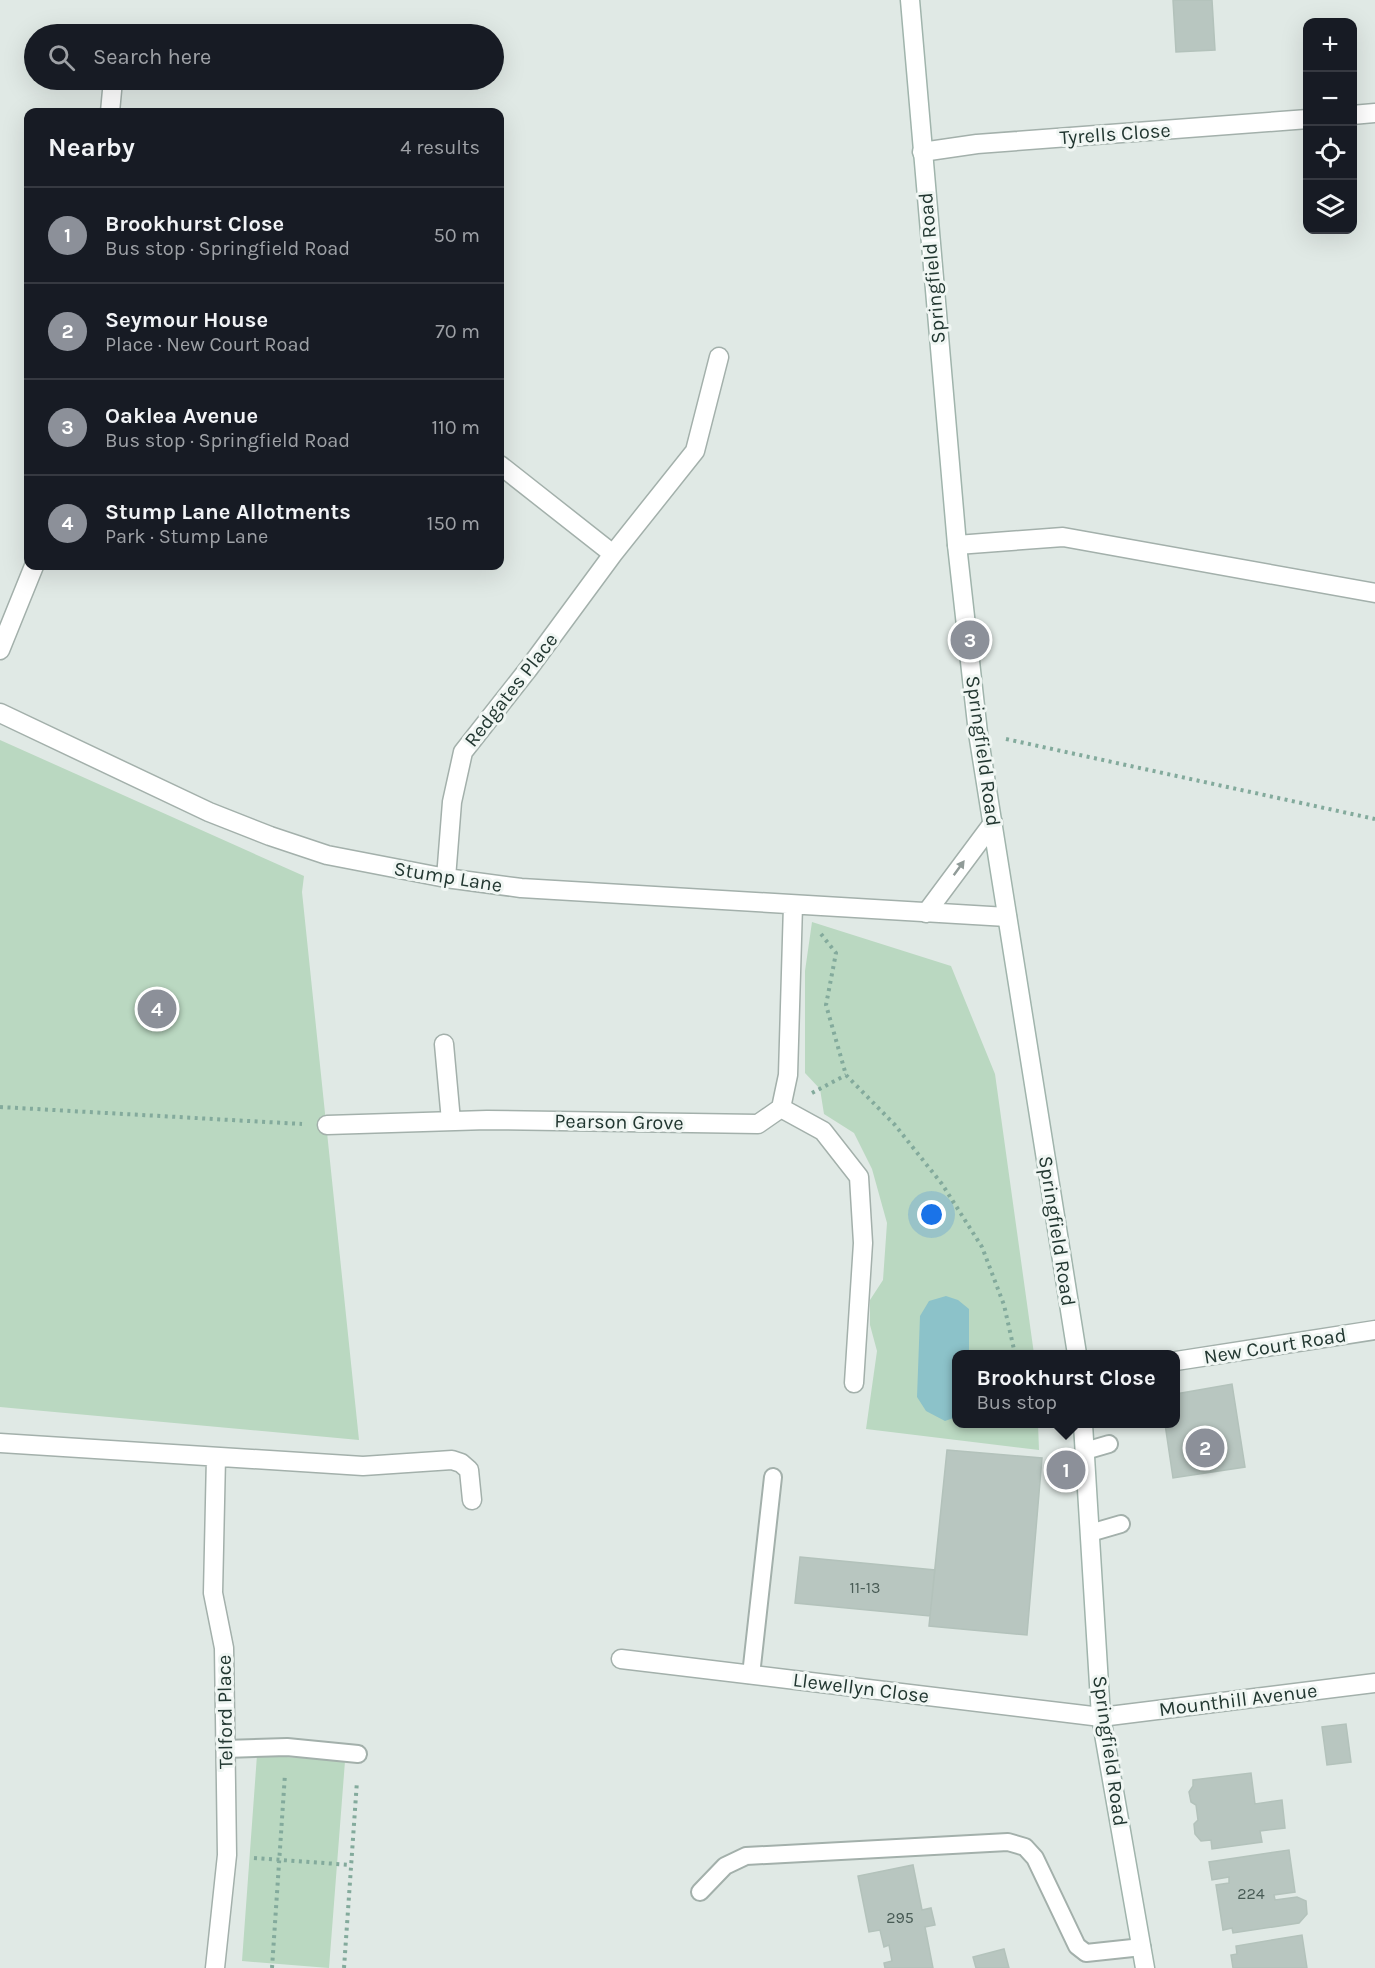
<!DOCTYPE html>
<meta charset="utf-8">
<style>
:root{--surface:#171b24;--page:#242831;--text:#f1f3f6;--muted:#9ea1a6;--line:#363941;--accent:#8c9099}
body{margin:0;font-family:Karla,sans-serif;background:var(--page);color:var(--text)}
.controls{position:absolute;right:18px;top:18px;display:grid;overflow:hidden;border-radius:12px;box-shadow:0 6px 24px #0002}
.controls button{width:54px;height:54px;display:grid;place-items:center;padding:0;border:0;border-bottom:2px solid var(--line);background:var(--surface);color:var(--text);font:30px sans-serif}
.you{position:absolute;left:932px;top:1215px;width:21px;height:21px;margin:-15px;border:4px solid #fff;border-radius:50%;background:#1a73e8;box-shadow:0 0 0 9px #1a73e833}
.badge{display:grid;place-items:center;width:39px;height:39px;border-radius:50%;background:var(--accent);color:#fff;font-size:20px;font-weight:700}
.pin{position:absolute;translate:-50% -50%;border:3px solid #fff;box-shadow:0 2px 6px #0006}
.popup{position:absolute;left:952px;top:1350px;width:228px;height:78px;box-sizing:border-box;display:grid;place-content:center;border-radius:12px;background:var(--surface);filter:drop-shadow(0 2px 4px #0005);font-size:20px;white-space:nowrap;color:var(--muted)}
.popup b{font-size:22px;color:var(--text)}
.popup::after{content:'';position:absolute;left:50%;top:100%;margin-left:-12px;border:12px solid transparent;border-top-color:var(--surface)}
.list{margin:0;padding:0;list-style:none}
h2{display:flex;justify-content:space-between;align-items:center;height:78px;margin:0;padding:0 24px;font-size:26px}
h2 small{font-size:20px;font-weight:400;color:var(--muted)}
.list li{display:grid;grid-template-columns:39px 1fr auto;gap:18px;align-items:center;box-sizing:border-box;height:96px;padding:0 24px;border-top:2px solid var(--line)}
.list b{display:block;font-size:22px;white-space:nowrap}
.list p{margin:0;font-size:20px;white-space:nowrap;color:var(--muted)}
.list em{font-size:20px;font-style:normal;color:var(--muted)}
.icon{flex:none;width:33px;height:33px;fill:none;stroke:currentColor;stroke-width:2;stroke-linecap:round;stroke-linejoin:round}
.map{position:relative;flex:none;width:1375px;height:1968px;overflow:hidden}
.search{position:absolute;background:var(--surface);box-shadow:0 6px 24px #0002;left:24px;top:24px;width:480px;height:66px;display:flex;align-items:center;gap:15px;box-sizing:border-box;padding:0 21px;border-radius:33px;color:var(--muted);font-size:22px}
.panel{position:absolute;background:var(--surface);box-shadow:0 6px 24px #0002;left:24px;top:108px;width:480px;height:462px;border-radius:12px}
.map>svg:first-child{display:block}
.green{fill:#bad8c1}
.water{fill:#8cc2c9}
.building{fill:#b8c6c0;stroke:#b3c2bb;stroke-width:1.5}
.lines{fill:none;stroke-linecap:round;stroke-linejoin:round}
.lane-casing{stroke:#a3b0ab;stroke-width:20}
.street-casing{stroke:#a3b0ab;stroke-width:21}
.secondary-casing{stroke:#a0b4ac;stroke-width:21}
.path{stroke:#83aa9c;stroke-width:4;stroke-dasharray:3 4.5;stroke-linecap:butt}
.lane{stroke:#fff;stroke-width:16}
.street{stroke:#fff;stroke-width:18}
.secondary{stroke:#fff;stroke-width:18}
.oneway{fill:#909b98}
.labels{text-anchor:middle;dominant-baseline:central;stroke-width:6;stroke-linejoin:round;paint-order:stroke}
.number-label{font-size:16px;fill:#485b55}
.street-label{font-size:20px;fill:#223731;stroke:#f0f6f3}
</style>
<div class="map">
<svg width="1375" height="1968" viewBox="0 0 1375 1968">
<rect width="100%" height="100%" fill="#e0e9e5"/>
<path class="green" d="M0,740L304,876L302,892L359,1440L0,1407Z
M812,922L951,966L995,1074L1034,1354H956V1424H1038L1039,1450L866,1429L877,1351L870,1325V1300L883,1280L887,1223L872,1169L854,1133L824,1114L820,1089L805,1073V971Z
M257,1755L345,1761L329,1968L242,1961Z"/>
<path class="water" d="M946,1296L958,1300L969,1309V1354H956V1417L945,1421L926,1411L917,1397L920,1316L929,1301Z"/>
<path class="building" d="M1173,0H1212L1215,50L1176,52Z
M1232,1384L1245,1467L1173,1478L1165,1424H1176V1394Z
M947,1450L1042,1458L1027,1635L929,1626Z
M800,1557L935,1570L930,1616L795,1603Z
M1346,1724L1351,1762L1327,1765L1322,1727Z
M1251,1773L1255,1804L1282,1800L1285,1828L1260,1831L1262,1842L1212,1849L1211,1840L1201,1841L1195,1834L1194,1824L1198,1820L1196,1805L1191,1802L1189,1792L1193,1786V1780Z
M1289,1850L1295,1892L1274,1895L1275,1900L1297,1897L1306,1901L1307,1914L1299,1923L1233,1933L1232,1928L1223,1930L1216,1885L1229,1883V1877L1212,1880L1209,1862Z
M913,1865L922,1910L931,1908L935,1925L925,1927L933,1968H885L884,1963L892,1961L889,1945L884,1947L880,1930L869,1932L858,1876Z
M1302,1935L1307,1968H1233L1231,1955L1237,1954L1236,1946Z
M1004,1949L1009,1968H976L973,1957Z"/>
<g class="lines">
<defs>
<path id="lane" d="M1085,1451L1109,1444
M1090,1533L1121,1524
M751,1675L773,1477
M225,1749L287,1747L358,1754
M700,1892L725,1866L746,1856L1008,1842L1025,1847L1035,1858L1077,1946L1086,1953L1142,1947"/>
<path id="street" d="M110,112L113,80
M1352,115L1375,113
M922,152L977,144L1308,119
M957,545L1063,537L1375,593
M613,554L695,451L719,357
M0,650L34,566
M0,713L209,812L270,836L327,855L446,878L521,888L1007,917
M446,878L452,802L463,752L529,668L613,554L500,465
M926,913L993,823
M444,1044L451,1121
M781,1108L823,1131L859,1177L863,1243L854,1383
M327,1125L487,1120L758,1124L781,1108L788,1075L793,905
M1176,1361L1375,1330
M0,1443L363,1466L452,1460L461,1463L469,1470L472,1500
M621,1659L1101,1717L1375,1683
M215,1968L227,1855L224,1648L213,1593L216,1457"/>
<path id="secondary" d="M910,0L957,545L978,733L1077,1354
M1083,1424L1101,1717L1145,1968"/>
</defs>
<use href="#lane" class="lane-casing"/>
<use href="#street" class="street-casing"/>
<use href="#secondary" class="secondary-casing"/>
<path class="path" d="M1006,739L1375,819
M821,934L836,953L826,1005L846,1075L895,1125L942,1184L982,1247L1004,1305L1015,1354
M812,1093L846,1075
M0,1107L302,1124
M254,1858L351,1865
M272,1968L285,1774
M344,1968L357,1781"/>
<use href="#lane" class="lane"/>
<use href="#street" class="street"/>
<use href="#secondary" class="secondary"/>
</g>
<defs><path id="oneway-solid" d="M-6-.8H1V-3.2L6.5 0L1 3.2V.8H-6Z" transform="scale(1.5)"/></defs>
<use class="oneway" href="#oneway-solid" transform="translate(959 868) rotate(-54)"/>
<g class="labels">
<g class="number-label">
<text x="865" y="1587">11-13</text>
<text x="1251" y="1893">224</text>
<text x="900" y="1917">295</text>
</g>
<g class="street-label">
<text transform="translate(1115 134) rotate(-4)">Tyrells Close</text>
<text transform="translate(932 268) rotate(-95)">Springfield Road</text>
<text transform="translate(511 690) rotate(-52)">Redgates Place</text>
<text transform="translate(983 751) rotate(82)">Springfield Road</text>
<text transform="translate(448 877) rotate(9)">Stump Lane</text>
<text transform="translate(619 1122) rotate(1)">Pearson Grove</text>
<text transform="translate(1057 1231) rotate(81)">Springfield Road</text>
<text transform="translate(1275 1346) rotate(-9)">New Court Road</text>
<text transform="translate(861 1688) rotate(7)">Llewellyn Close</text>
<text transform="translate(1238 1700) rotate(-7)">Mounthill Avenue</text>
<text transform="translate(225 1712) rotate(-91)">Telford Place</text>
<text transform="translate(1110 1751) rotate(82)">Springfield Road</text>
</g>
</g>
</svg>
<div class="controls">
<button>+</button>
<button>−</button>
<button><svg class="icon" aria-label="locate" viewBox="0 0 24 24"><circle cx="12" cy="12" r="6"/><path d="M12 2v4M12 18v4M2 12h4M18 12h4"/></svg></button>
<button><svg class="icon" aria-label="layers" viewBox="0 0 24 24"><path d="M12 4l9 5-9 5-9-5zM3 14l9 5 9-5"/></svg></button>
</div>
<div class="you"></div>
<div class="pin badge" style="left:1066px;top:1470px">1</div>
<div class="popup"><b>Brookhurst Close</b>Bus stop</div>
<div class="pin badge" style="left:1205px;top:1448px">2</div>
<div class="pin badge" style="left:970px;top:640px">3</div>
<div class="pin badge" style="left:157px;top:1009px">4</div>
<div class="search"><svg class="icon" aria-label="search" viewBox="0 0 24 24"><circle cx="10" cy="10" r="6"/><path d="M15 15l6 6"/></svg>Search here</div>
<section class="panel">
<h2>Nearby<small>4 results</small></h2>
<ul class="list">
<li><span class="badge">1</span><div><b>Brookhurst Close</b><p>Bus stop · Springfield Road</p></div><em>50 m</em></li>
<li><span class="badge">2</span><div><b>Seymour House</b><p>Place · New Court Road</p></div><em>70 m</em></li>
<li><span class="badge">3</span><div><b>Oaklea Avenue</b><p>Bus stop · Springfield Road</p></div><em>110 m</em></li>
<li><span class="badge">4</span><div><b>Stump Lane Allotments</b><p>Park · Stump Lane</p></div><em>150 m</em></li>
</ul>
</section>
</div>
